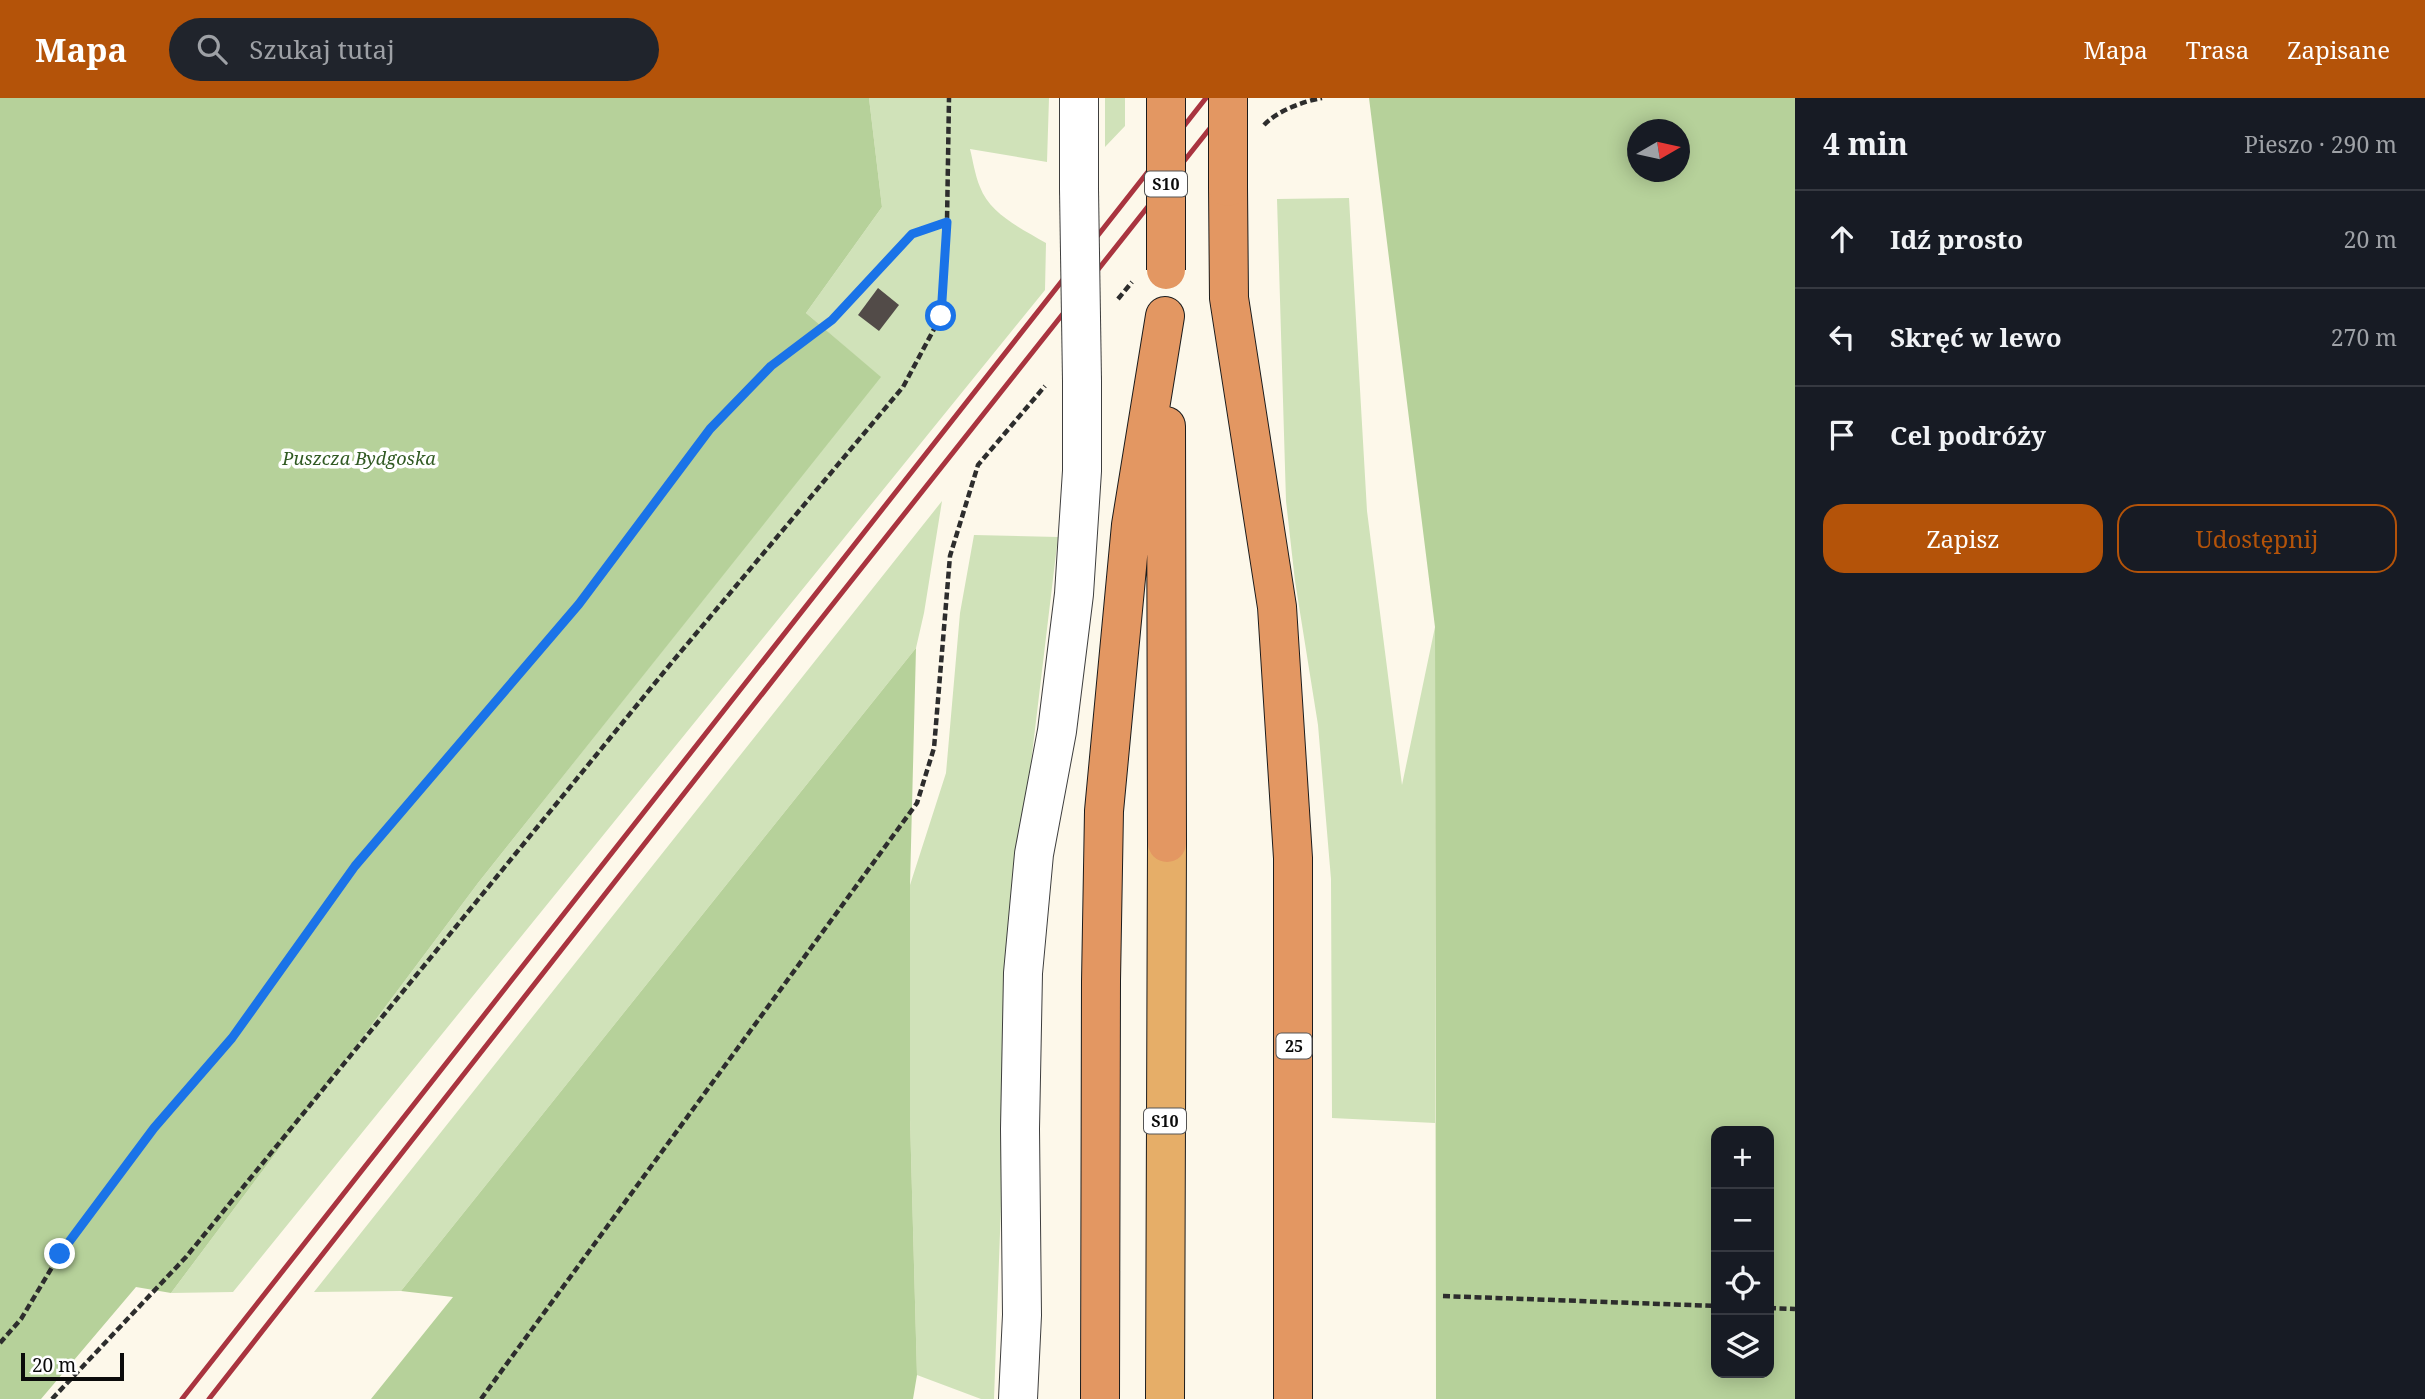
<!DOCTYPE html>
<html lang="pl">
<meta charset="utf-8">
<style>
:root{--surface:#171b24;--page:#20242c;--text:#f1f3f6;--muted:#9ea1a6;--line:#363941;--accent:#b45309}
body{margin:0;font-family:"Noto Serif",serif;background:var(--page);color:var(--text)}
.controls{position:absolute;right:21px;bottom:21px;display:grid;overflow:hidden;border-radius:14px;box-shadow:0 4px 18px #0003}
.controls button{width:63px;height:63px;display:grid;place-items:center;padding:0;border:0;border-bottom:2px solid var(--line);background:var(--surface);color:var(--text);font:35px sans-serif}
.compass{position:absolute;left:1627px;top:21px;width:63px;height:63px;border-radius:50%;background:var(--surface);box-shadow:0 4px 18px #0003;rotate:81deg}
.scale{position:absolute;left:21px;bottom:18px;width:103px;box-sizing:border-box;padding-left:7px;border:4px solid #0b0b0b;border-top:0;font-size:19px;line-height:24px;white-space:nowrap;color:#0b0b0b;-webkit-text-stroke:5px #fff;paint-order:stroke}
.stop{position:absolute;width:21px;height:21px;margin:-16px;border:5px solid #1a73e8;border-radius:50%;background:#fff}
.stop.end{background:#1a73e8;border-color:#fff;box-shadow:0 2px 7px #0008}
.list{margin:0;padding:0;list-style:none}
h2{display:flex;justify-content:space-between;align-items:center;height:91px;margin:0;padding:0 28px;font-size:30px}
h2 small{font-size:23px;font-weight:400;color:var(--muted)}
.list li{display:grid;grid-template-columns:46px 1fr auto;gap:21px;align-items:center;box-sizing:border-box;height:98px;padding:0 28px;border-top:2px solid var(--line)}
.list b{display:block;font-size:26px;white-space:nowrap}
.list em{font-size:23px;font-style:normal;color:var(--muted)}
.actions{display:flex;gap:14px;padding:21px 28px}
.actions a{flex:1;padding:16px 0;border:2px solid var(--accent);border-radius:21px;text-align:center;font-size:24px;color:var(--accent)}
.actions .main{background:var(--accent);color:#fff}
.icon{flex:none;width:38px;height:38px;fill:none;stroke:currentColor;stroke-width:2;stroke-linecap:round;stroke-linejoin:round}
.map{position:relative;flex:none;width:1795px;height:1301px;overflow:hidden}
header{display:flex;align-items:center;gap:42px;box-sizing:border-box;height:98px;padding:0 35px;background:var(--accent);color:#fff}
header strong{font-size:33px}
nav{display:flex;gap:38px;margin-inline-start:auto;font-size:24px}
.search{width:490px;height:63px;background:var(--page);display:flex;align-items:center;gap:18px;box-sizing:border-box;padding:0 24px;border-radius:38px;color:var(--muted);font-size:26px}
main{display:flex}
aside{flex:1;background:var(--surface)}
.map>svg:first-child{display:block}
.green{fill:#d0e2b9}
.forest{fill:#b6d19a;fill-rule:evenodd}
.building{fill:#524b48}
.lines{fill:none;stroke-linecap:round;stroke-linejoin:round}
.tertiary-casing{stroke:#3e3e3e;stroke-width:40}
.trunk-casing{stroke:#1c1c1c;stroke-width:40}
.motorway-casing{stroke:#1c1c1c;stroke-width:40}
.path{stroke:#2d2d2d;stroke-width:4.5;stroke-dasharray:7 3.5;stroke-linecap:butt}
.tertiary{stroke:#fff;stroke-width:38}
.trunk{stroke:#e6ae68;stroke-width:38}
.motorway{stroke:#e39762;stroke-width:38}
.rail{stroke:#a9343f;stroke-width:5}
.tertiary-bridge-casing{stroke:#3e3e3e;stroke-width:40;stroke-linecap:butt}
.motorway-bridge-casing{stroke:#1c1c1c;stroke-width:40;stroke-linecap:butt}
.tertiary-bridge{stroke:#fff;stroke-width:38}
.motorway-bridge{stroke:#e39762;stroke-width:38}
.route{stroke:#1a73e8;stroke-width:9}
.labels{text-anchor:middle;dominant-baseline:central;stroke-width:7;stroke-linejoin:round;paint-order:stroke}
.shield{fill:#fff;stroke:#545454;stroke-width:2}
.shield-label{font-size:16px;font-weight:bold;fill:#0b0b0b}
.park-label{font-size:18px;font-style:italic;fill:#315a23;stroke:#fff}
</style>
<header>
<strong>Mapa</strong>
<div class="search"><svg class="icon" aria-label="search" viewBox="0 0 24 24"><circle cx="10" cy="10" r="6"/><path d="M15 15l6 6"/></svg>Szukaj tutaj</div>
<nav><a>Mapa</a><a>Trasa</a><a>Zapisane</a></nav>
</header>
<main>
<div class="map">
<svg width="1795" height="1301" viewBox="0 0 1795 1301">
<rect width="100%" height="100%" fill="#fdf8ea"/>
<path class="green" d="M869,0H1049L1047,64L970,51C973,63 975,77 980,89C990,116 1022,131 1046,145L1045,192L233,1194L171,1195L478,785L880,279L806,215L882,109Z
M1105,0H1125V28L1105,49Z
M1349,100L1367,413L1402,687L1435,529V1025L1332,1020L1331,781L1318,627L1295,483L1286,403L1277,101Z
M942,403L924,515L916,550L401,1193L314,1194Z
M974,437L1058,439L1025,715L1003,1052L994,1301H981L917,1277L910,1020V787L946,675L960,515Z"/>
<path class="forest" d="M0,0H869L882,109L806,215L881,279L478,785L171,1195L136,1189L41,1301H0Z
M1369,0H1795V1301H1436L1435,529ZM1638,32H1680V74H1638ZM1769,1033V1275H1716V1033Z
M916,550L910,787V1020L917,1277L913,1301H371L453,1199L401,1193Z"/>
<path class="building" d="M878,190L899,207L879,233L858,217Z"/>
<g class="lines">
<defs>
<path id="tertiary" d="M1079,91V0
M1018,1301L1022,1217L1020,1031L1023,875L1034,756L1057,633L1074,496L1082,373V283"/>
<path id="trunk" d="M1165,1301L1167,745"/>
<path id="motorway" d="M1228,89L1229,200L1277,509L1293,760V1301
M1166,328L1167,745
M1100,1301L1101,883L1104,713L1131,427L1165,218"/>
</defs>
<use href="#tertiary" class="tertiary-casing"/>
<use href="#trunk" class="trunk-casing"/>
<use href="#motorway" class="motorway-casing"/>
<path class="path" d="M1264,27C1277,13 1304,3 1322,0
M1118,201L1132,184
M1443,1198L1716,1208
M1769,1210L1795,1211
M0,1245L21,1221L60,1156L154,1030L232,940L355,768L579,506L710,331L771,268L832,222L912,136L947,124
M52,1301L186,1159L673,563L903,289L941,218L947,124L949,0
M481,1301L917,705L934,650L950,458L978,367L1045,288"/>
<use href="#tertiary" class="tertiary"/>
<use href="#trunk" class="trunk"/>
<use href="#motorway" class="motorway"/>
<path class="rail" d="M182,1301L1206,0
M209,1301L806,540L1234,0"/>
<defs>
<path id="tertiary-bridge" d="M1079,91L1082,283"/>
<path id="motorway-bridge" d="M1228,89V0
M1166,172V0"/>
</defs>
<use href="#tertiary-bridge" class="tertiary-bridge-casing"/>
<use href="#motorway-bridge" class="motorway-bridge-casing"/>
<use href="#tertiary-bridge" class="tertiary-bridge"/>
<use href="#motorway-bridge" class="motorway-bridge"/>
</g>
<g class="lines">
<path class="route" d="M60,1156L154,1030L232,940L355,768L579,506L710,331L771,268L832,222L912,136L947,124L941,218"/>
</g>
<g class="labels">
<g class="shield">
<rect x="1145" y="73.5" width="42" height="25" rx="5"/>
<rect x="1276.5" y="935.5" width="35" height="25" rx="5"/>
<rect x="1144" y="1010.5" width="42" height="25" rx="5"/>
</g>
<g class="shield-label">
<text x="1166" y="86">S10</text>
<text x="1294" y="948">25</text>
<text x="1165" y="1023">S10</text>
</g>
<g class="park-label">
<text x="359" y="360">Puszcza Bydgoska</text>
</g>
</g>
</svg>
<div class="controls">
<button>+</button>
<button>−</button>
<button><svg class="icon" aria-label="locate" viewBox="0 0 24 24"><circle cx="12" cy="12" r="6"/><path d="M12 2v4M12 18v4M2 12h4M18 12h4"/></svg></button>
<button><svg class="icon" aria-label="layers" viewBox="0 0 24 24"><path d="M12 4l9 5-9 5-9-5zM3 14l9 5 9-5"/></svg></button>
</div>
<svg class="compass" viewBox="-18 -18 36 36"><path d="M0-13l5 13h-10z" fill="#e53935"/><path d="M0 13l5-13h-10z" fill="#9ea1a6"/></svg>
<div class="scale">20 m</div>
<div class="stop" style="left:941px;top:218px"></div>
<div class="stop end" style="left:60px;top:1156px"></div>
</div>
<aside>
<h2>4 min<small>Pieszo · 290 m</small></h2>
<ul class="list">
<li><svg class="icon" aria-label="ahead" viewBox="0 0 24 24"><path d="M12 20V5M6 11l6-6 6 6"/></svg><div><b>Idź prosto</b></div><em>20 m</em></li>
<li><svg class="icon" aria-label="left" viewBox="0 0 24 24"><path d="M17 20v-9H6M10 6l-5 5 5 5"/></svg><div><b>Skręć w lewo</b></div><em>270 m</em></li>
<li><svg class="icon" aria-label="arrive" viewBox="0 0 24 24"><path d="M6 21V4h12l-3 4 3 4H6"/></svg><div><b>Cel podróży</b></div></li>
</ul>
<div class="actions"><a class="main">Zapisz</a><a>Udostępnij</a></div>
</aside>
</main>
